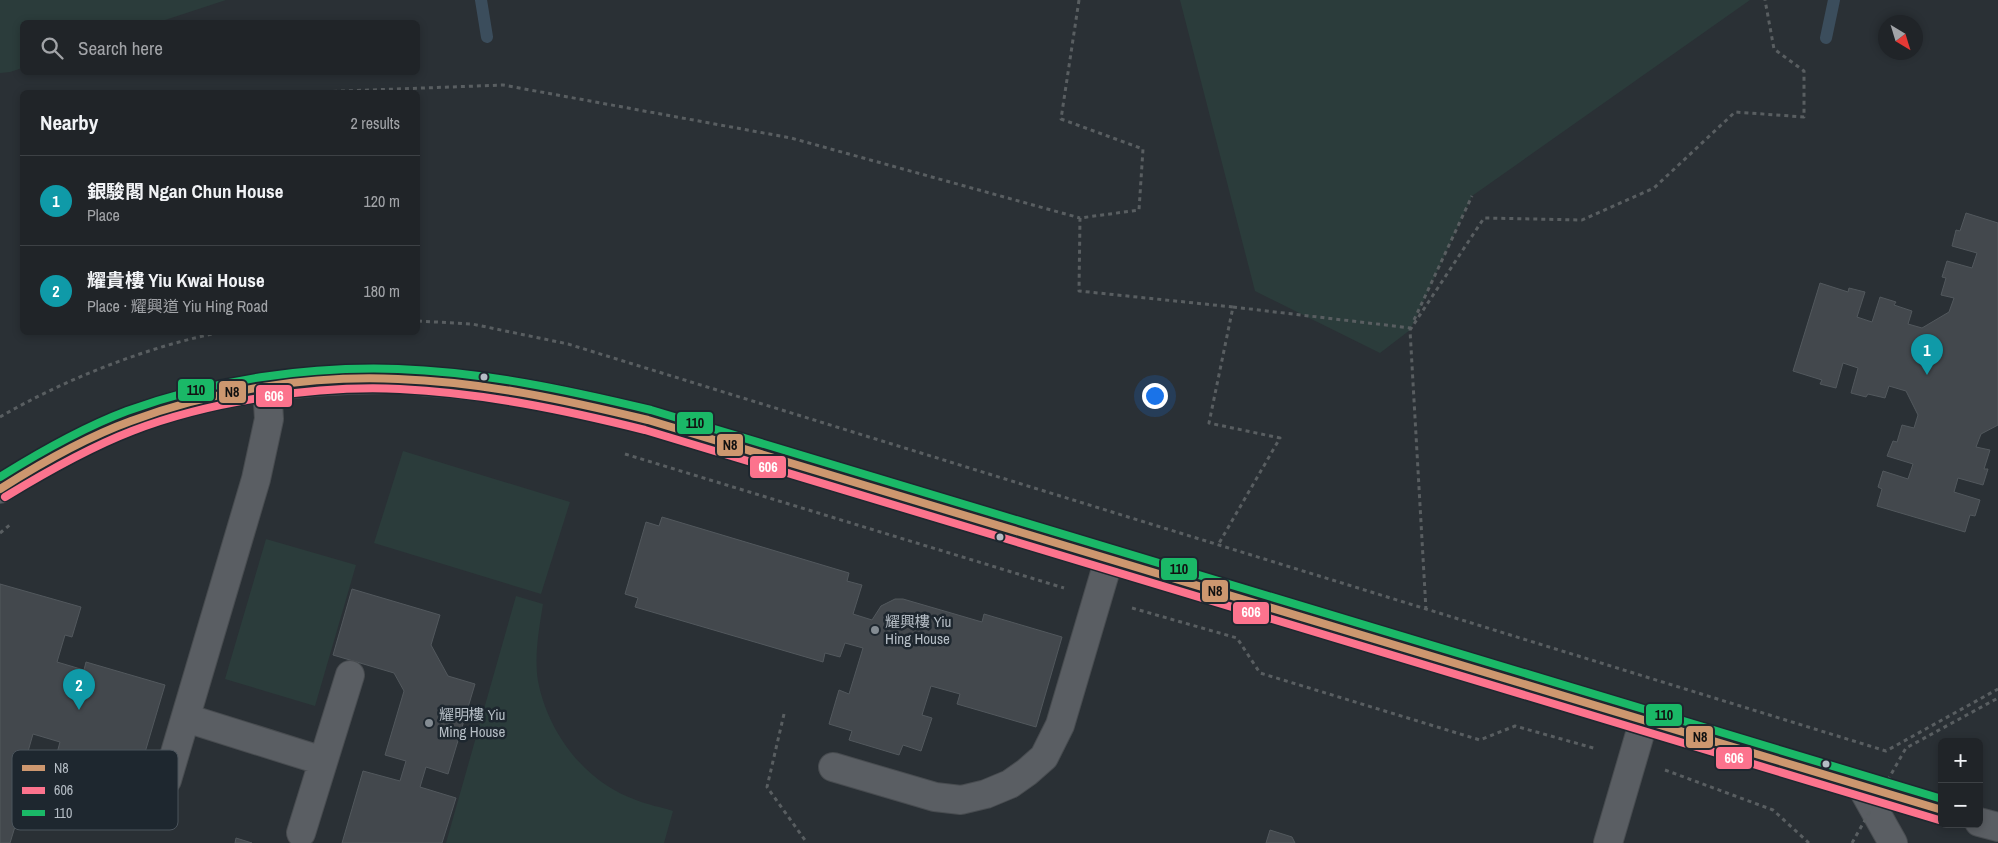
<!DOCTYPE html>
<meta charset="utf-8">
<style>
:root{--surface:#202428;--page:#2d3034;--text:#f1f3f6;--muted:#a2a4a8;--line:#3d4145;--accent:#1a73e8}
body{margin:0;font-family:"Archivo Narrow","Noto Sans TC",sans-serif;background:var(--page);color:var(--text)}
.controls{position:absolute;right:15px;bottom:15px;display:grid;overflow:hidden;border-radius:8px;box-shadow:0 2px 8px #0003}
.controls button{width:45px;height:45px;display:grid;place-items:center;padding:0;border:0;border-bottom:1px solid var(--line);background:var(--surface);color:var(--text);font:25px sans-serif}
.compass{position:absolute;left:1878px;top:15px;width:45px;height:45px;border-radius:50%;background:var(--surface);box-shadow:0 2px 8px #0003;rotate:142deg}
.you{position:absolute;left:1154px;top:395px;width:18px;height:18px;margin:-12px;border:4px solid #fff;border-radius:50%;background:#1a73e8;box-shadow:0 0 0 8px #1a73e833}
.badge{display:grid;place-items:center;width:32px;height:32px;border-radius:50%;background:var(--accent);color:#fff;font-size:16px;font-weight:700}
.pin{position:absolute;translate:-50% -41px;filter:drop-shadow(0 1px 2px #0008)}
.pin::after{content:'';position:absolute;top:26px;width:18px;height:15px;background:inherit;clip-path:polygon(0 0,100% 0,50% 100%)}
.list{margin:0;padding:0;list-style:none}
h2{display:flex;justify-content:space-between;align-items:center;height:65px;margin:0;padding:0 20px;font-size:21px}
h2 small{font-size:16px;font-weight:400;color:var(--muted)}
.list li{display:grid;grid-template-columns:32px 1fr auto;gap:15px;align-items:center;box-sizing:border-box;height:90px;padding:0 20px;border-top:1px solid var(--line)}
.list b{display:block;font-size:19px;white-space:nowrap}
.list p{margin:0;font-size:16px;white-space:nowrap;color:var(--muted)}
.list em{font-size:16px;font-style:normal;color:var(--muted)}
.icon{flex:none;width:28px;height:28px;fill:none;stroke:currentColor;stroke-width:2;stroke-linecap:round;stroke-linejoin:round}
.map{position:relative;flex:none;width:1998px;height:843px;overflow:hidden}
.search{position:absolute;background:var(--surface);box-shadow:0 2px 8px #0003;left:20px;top:20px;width:400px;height:55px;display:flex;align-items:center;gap:12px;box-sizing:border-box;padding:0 18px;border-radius:8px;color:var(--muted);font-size:19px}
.panel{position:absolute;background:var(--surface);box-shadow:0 2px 8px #0003;left:20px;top:90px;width:400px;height:245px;border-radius:8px}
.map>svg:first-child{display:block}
.green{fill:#2b3c3b}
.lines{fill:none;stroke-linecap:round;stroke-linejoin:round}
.stream{stroke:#3b4d5c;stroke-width:12}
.building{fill:#43484d;stroke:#52585d}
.minor-casing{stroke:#484c50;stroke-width:30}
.path{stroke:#595e61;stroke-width:3;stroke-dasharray:4 4;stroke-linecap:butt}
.minor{stroke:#5a5e63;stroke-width:28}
.path-bridge{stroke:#595e61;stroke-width:3;stroke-dasharray:4 4;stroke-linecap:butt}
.bus-1-casing{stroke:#1e272f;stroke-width:11}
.bus-2-casing{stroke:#1e272f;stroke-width:11}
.bus-3-casing{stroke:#1e272f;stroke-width:11}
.bus-1{stroke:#cd976f;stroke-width:8}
.bus-2{stroke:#fc738d;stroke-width:8}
.bus-3{stroke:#1ab867;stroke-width:8}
.bus-dot{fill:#b5bdc5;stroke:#1e272f;stroke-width:2}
.poi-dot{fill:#848c93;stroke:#1e272f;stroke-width:2}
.labels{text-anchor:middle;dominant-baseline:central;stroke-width:5;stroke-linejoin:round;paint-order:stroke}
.poi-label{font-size:15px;fill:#b5bdc5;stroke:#1e272f;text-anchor:start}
.key{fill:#1e272f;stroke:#4b545c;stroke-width:1}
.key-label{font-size:14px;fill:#b5bdc5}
.line-badge{stroke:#1e272f;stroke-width:2}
.badge-label{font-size:14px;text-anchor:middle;font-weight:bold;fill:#fff}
.pale-badge-label{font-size:14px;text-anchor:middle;font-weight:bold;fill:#111}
</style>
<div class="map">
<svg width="1998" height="843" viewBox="0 0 1998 843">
<rect width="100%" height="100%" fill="#2a3035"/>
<path class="green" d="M0,0H226L159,22H22V68L10,72L0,73Z
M1180,0H1750L1472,196L1410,330L1380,353L1255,291Z
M403,451L570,502L541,594L374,543Z
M266,539L356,565L315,706L225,679Z
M516,596L543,604C539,629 534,656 538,681C548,733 585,782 636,800C648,805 661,807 673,811L664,843H446Z"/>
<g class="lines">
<path class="stream" d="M481,0L487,37
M1826,38L1834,0"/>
</g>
<path class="building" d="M1966,213L1998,223V425L1981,434L1976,447L1990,450L1984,469H1988L1983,485L1958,478L1954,492L1980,500L1975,516L1970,515L1965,532L1877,506L1882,489L1878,487L1883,471L1908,479L1913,464L1887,456L1893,441L1897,442L1902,425L1914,428L1918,415L1906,391L1889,386L1885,398L1868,394L1866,397L1851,393L1858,368L1843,363L1836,388L1820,384L1822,380L1793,371L1820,283L1848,292L1849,288L1865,292L1857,317L1872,322L1880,297L1896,302L1894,305L1912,311L1908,324L1922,328L1949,312L1954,298L1941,295L1946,278L1942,277L1947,261L1972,268L1977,253L1952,246L1956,230L1960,231Z
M662,517L849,573L847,581L862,585L853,614L872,620L881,606L895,599H903L982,622L984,614L1062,637L1036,727L957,704L960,694L931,686L922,715L932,718L921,751L903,745L899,755L849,740L852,731L829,724L839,690L849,694L863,648L845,643L840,657L825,653L823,662L635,607L638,598L625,594L646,522L659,526Z
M0,584L81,607L72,637L65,635L57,662L84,670L86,662L165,685L138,776L57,753L60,742L33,734L23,769L32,771L10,843H0Z
M352,589L440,615L431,645L448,676L475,684L448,774L426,767L420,787L456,798L442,843H342L363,771L400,781L406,761L385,755L404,691L394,673L333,655Z
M1270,830L1292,837L1295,843H1266Z
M236,838L252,843H235Z"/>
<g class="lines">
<defs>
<path id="minor" d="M0,489C31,469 63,451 96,435C185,394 290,379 387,379C402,378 417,381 432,382C506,387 577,402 648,420L1942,810
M186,718L323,761
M833,767L935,797L961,800L986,794L1010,784L1027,772L1044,757L1060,725L1109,559
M167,780L256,479L269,419L267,387
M1861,786L1893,843
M1979,822L1998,827
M301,833L350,675
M1608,843L1644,720"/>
</defs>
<use href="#minor" class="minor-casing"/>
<path class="path" d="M1079,0L1061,119L1143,149L1139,210L1080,218L1079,291L1233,307L1209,423L1280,438L1218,545
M317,92L503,85L791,138L1080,218
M1233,307L1411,328
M1414,320L1472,196
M418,321L472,324L568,344L1886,751L1998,689
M0,417C65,379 149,346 222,332
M625,454L1064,588
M0,533L11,524
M1132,608L1237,638L1260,673L1480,740L1515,726L1597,749
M1426,610L1410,330L1484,218L1582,220L1654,188L1735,112L1804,117V71L1774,49L1765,0
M784,714L767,787L807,843
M1665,770L1773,810L1809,843"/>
<use href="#minor" class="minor"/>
<path class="path-bridge" d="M1852,843L1906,748L1998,698"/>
<defs>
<path id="bus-1" d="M0,489C41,463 84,438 131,421C213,390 311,375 398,379C483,382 566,400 648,420L1942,810"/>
<path id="bus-2" d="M5,497C46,472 88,448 132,431C209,401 317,385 400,389C483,393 565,410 645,430L1939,820"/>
<path id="bus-3" d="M0,477C40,452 82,428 127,411C212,380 308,366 398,369C483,372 568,390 651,410L1942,799"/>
</defs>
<use href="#bus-1" class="bus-1-casing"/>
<use href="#bus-2" class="bus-2-casing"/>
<use href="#bus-3" class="bus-3-casing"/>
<use href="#bus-1" class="bus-1"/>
<use href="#bus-2" class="bus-2"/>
<use href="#bus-3" class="bus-3"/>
</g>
<g class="bus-dot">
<circle cx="484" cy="377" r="4.5"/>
<circle cx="1000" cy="537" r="4.5"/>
<circle cx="1826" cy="764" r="4.5"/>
</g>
<g class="poi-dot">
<circle cx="875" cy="630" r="5"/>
<circle cx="429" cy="723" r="5"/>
</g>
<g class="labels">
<g class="poi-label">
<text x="885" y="621">耀興樓 Yiu<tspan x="885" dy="17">Hing House</tspan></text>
<text x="439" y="714">耀明樓 Yiu<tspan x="439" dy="17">Ming House</tspan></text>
</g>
</g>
<rect x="12" y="750" width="166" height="80" rx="8" class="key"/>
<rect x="22" y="765" width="23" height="6" fill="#cd976f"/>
<rect x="22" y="787" width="23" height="7" fill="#fc738d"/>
<rect x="22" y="810" width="23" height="6" fill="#1ab867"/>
<g class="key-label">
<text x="54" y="773">N8</text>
<text x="54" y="795">606</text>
<text x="54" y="818">110</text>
</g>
<g class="line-badge">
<rect x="177" y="378" width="38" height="24" rx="5" fill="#1ab867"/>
<rect x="218" y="380" width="29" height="24" rx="5" fill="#cd976f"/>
<rect x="255" y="384" width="38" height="24" rx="5" fill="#fc738d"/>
<rect x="676" y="411" width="38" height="24" rx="5" fill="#1ab867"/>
<rect x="716" y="433" width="28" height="24" rx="5" fill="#cd976f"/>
<rect x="749" y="455" width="38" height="24" rx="5" fill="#fc738d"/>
<rect x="1160" y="557" width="38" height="24" rx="5" fill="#1ab867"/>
<rect x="1201" y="579" width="28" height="24" rx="5" fill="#cd976f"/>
<rect x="1232" y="601" width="38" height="24" rx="5" fill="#fc738d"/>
<rect x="1645" y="703" width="38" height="24" rx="5" fill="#1ab867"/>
<rect x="1685" y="725" width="29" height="24" rx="5" fill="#cd976f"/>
<rect x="1715" y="746" width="38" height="24" rx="5" fill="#fc738d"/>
</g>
<g class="badge-label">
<text x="274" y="401">606</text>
<text x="768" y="472">606</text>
<text x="1251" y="617">606</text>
<text x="1734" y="763">606</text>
</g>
<g class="pale-badge-label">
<text x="196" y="395">110</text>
<text x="232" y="397">N8</text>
<text x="695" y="428">110</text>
<text x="730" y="450">N8</text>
<text x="1179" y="574">110</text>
<text x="1215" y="596">N8</text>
<text x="1664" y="720">110</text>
<text x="1700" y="742">N8</text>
</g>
</svg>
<div class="controls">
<button>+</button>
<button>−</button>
</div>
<svg class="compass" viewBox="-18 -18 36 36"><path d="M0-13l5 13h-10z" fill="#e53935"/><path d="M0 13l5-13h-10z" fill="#a2a4a8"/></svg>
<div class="you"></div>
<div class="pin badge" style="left:1927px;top:375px;background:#0f9aa8">1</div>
<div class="pin badge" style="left:79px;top:710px;background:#0f9aa8">2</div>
<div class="search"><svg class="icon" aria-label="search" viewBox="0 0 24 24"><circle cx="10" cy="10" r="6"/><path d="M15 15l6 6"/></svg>Search here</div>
<section class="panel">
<h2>Nearby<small>2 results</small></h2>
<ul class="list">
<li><span class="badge" style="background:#0f9aa8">1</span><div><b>銀駿閣 Ngan Chun House</b><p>Place</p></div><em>120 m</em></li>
<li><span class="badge" style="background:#0f9aa8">2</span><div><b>耀貴樓 Yiu Kwai House</b><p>Place · 耀興道 Yiu Hing Road</p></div><em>180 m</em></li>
</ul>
</section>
</div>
